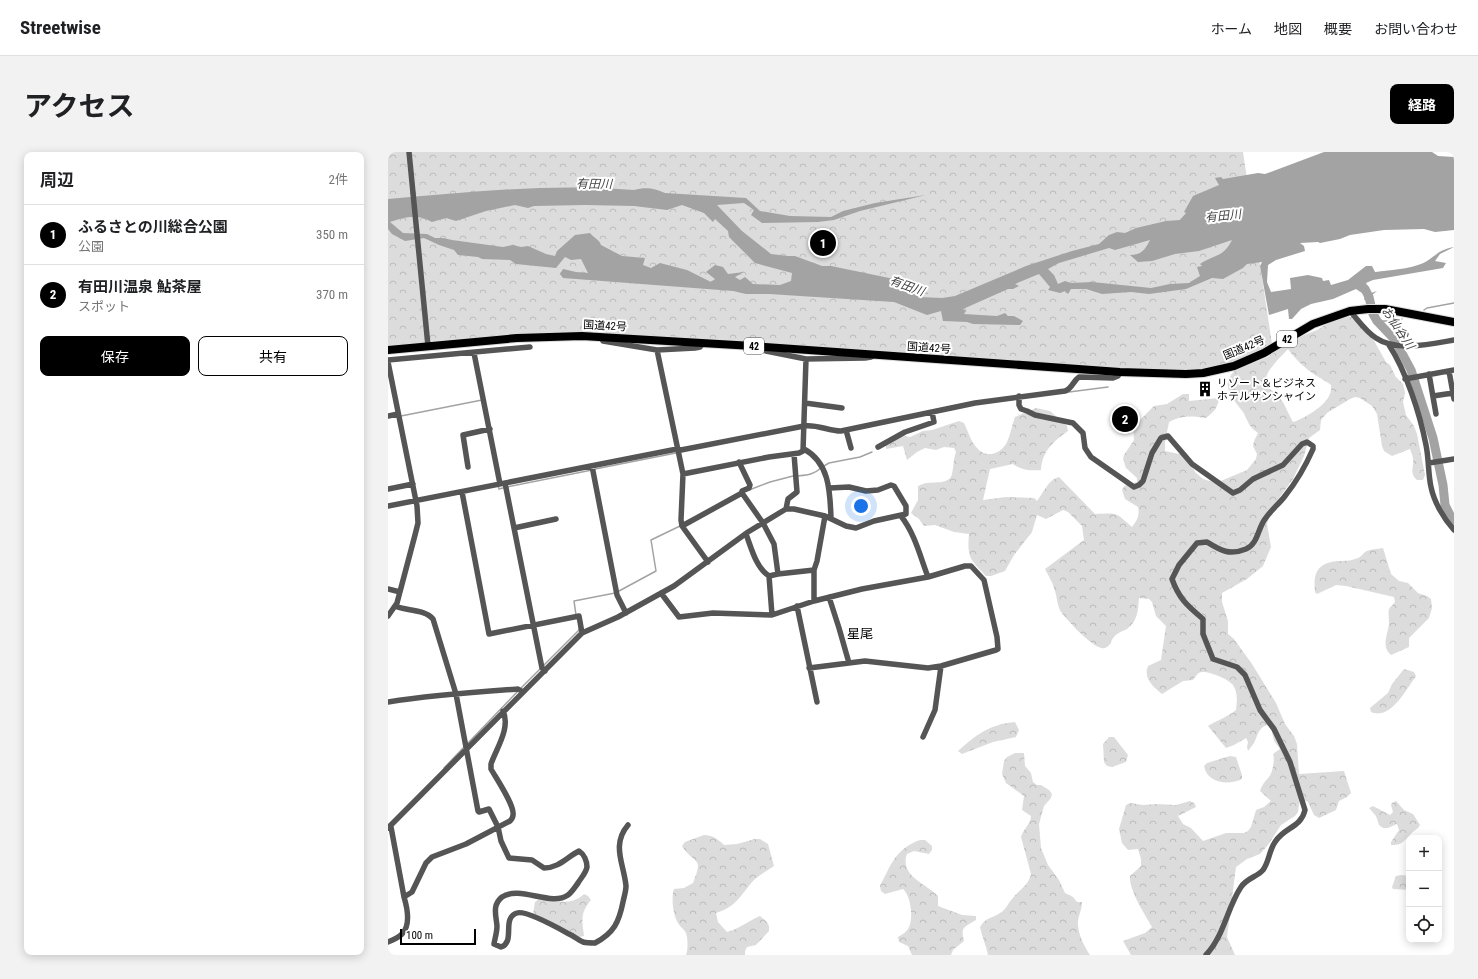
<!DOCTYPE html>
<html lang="ja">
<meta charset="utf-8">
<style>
:root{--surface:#fff;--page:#f2f2f2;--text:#202124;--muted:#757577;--line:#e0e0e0;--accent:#000}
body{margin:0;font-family:"Roboto Condensed","Noto Sans JP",sans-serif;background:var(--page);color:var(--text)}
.controls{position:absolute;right:12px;bottom:12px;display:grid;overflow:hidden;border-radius:8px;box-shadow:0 2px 10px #0003}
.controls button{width:36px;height:36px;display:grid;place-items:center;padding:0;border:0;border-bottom:1px solid var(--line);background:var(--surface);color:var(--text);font:20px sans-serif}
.scale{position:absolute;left:12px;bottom:10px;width:76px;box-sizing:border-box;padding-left:4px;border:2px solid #000;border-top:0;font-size:11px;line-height:14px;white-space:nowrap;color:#000;-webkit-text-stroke:3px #fff;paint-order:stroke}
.you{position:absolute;left:473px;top:354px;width:14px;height:14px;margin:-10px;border:3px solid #fff;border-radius:50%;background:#1a73e8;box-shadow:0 0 0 6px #1a73e833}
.badge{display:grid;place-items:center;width:26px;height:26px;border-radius:50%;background:var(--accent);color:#fff;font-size:13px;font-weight:700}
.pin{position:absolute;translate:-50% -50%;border:2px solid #fff;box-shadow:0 1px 4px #0006}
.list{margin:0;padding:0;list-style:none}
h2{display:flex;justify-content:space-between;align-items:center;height:52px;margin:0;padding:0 16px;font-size:17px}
h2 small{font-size:13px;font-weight:400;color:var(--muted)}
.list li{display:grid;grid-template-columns:26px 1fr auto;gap:12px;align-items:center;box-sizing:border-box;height:60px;padding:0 16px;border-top:1px solid var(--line)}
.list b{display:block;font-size:15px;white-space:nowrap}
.list p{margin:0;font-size:13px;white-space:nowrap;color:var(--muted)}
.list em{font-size:13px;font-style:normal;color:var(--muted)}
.actions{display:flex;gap:8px;padding:12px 16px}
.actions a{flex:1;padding:9px 0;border:1px solid var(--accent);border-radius:8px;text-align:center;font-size:14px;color:var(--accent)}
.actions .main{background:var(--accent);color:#fff}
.icon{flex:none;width:22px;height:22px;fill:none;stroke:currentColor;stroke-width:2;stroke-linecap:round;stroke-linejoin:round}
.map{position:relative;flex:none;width:1066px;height:803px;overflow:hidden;border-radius:8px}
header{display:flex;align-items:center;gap:24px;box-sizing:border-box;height:56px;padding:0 20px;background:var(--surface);border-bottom:1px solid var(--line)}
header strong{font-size:19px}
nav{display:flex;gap:22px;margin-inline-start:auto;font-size:14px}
.intro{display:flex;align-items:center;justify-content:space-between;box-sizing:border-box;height:96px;padding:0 24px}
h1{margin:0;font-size:28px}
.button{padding:10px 18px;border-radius:8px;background:var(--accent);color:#fff;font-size:14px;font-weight:700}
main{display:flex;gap:24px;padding:0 24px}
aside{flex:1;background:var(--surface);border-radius:8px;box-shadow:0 2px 10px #0003}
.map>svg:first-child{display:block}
.forest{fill:url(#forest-crowns);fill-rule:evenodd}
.water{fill:#a3a3a3;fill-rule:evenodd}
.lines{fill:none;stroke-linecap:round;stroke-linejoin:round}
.stream{stroke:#a3a3a3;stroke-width:1.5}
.river{stroke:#a3a3a3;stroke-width:9}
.highway-casing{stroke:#dbdbdb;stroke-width:10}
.minor{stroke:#555;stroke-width:5.5}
.highway{stroke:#000;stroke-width:8}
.labels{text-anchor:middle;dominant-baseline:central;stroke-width:4;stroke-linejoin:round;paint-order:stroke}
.shield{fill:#fff;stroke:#4c4c4c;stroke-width:1}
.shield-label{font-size:10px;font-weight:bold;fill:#000}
.street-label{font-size:11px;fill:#000;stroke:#fff}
.poi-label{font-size:11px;fill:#000;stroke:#fff;text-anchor:start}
.water-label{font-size:12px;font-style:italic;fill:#444;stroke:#fff}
.quarter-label{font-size:13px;fill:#000;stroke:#fff}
</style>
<header>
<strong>Streetwise</strong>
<nav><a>ホーム</a><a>地図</a><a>概要</a><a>お問い合わせ</a></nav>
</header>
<div class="intro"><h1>アクセス</h1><a class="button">経路</a></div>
<main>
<aside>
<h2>周辺<small>2件</small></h2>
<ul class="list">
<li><span class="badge">1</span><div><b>ふるさとの川総合公園</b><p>公園</p></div><em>350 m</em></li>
<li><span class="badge">2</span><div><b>有田川温泉 鮎茶屋</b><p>スポット</p></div><em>370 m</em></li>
</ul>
<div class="actions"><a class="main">保存</a><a>共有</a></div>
</aside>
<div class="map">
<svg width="1066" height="803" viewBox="0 0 1066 803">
<defs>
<pattern id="forest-crowns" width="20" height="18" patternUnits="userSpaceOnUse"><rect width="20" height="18" fill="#dcdcdc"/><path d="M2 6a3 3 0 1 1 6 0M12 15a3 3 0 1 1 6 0" fill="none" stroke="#bbb"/></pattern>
</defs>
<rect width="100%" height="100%" fill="#fff"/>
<path class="forest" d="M0,0H855L884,192C868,200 852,209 834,214C808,221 780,218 754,218L196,182L0,195Z
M954,165H964L985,187L998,210L1002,213L1008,225L1015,232L1017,241L1015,250L1018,263L1026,274L1029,282L1037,323L1035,328H1029C1021,321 1026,316 1025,307C1025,304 1023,300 1022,297L1004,304L996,299L994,294L989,262L984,254L972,246L967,245L962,247L939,261L933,268L932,278L921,286L916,304L905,327L891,346L884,358L879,372L883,395L875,414L859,427L834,441V450L840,469V482L846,487L864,512L888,551L897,572L906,584L909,592L911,622L956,619L963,641L959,645L951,649L948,658L931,666L926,663L920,650L912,646L910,660L907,664L893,673L880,693L872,702L859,707L848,715L839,785L847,803H743L735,789L757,781L764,775C757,762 741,739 742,724L753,714V707L750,697L740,698L734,691L731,677L738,653L742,651L755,653L769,652L788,653L802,649L806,651L808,655L790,664L795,672L803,676L815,689L838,681H856L860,679L863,675L868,658L876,655L883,649L872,639C875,631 876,631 881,625C885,620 887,607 885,602L892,597L886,589L883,576L879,573C870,576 870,583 866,591C864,594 862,596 860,599L859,595L860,590L858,586L846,593L838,596L820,574C829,568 840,565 848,558C849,549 850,541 845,533C841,527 821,519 814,520C810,520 807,525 805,528L795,529L774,542C765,535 755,526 760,514L773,508L778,474L768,464L764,450L761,447L751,446C750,458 750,469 739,477C735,479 729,481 726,485C722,489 723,494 717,496C708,500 679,468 673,460C669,454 669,443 666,436C664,429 660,423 657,417L696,388L694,374L680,360L675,358L658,367L649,363L644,380L626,403L617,419L603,424H598C582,407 579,406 581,382L566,380L547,373L536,374L531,367L523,361L530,348V334C533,333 536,331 539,331C547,330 562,332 564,322C566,314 565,308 568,300L566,296L556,295L548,298L537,296L529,300L519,308L515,294L498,297V291L517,284L522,285L535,279L544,278L571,269L576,271C580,279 583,290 589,296C597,306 611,303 618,292C622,285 624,273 627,265L648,256L662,259L679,274L680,279C665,290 654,299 653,318C643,319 633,318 625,312L602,317L595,348L618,345L646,346L649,349C655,341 661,327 671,325L707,362C730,361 727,360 744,375C749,369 752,363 750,355L737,347L734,338L736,334L749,330V326L738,316L735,307L736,303L746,288L745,275L766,254L779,252L795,242H801V249L831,246C830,255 826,260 818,266C805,264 793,263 781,270L777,290V299L796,303L808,321L815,327L828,331L859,318L868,307L869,302L865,294L866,289L870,281C859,273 861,270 855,260C844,245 830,232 849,217L880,205L897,191L929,178L945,168ZM900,197C907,207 917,216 927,223C933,227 937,228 943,233C946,250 919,265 905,270C895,252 896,245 877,234C876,219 891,207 900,197Z
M995,396L1003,422L1011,429L1020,431L1030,441L1039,444L1043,447L1044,456L1041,466L1021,486V495L1003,503C992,494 1001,481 1001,470C1001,466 1000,461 1001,457C1003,455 1005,452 1007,450L1006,445L958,434L948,433L929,442L927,440C925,422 929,411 949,409C955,409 962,409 967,407C972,406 974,403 977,400C982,397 990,397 995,396Z
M1016,517L1026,520L1028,524C1020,535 1007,559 993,561C990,562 986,561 983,560L982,556L1000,541L1004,532Z
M627,570L631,578L628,585L605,590L574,602L570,599C588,583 602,572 627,570Z
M721,585H726L740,603L738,610L724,615L719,614L716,610L715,592Z
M627,601H636L637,614L643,621L645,630L649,633H653L661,638L664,642L663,646L656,654L651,672L653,696L660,713L671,728L677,741L685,745L689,750H694C694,757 691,762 690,769C689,780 696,794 702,803H600C598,793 594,785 592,775C598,765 603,767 612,761C618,758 620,751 624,747C631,738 641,733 643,722L633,685C635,677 643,672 643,664L634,658L636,644L618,631L614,622L616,609L619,605Z
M842,604L848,605L854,623V627C840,634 819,631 816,614L819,611Z
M1008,649L1016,658L1025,662L1032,673C1030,677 1028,677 1025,680C1017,687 1015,694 1003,693V690L1011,678L1009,672L1000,676H995L991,673L988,664L981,656L985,654L1002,663L1005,660L1003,653L1004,651Z
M316,683C324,683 330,687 336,693L349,692L367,687H372L380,692L386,714C379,719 371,723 365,729C352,744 348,755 328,761L330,770L339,780C351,777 360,769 372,764L379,770L381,774V779L368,793L359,795L357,799V803H298C300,798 300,787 298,781C296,777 292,775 290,771C285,763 283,746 286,737L296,736L305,731C316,703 307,714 294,694L297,690Z
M532,688H537L544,694V698L541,702L526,699L519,702C511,724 539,732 550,744V754L574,763L588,764V768C577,775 572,774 576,789L565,798L563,803H524L520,794L511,790L510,785C514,783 518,780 520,777C526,768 523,744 515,737L497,742L493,739L492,734C503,713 507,697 532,688Z
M1013,723L1021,724V738L1005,737L1004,735L1008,724Z
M196,742L200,744L203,748C192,761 194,768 196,784L191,785L145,762L147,750L151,747C166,749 184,754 196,742Z"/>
<path class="water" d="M936,0H1044L1050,4L1066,5V78L1047,80L1036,77L996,78L962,83L952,87L932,91L930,90L912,91L916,94L917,99L888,108L880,113L879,130L883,140L903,137L902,126L920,123L934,126L935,129L941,128L943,133L960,128L978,114H984L987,120C1002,118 1026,117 1039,109C1051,101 1051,98 1066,95L1052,102L1047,109L1058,111L1055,116L985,128L978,131L983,141L989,139L984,143L985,146L976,148L977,143L968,137L945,147L923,152L913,157L904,167H901L900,157L881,163L872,114L874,110L859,112L855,116L835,127L824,126L798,137L761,142L743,140L714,142L698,137H683L680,142L677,139L672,141L660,138L662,135L651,122L627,132L631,134L625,137H620L575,157L578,159L576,162L609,164L617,161L620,164H626L635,169L632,173L585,172L579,170L555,169L553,159L539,163L506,150L381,142H358L345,139L175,126L172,122L175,117L188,120L200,121L193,107L183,108L177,105L168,116L128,112L122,108L94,107L90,105L70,103L66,98L51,93L36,86L17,89L4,82L0,77V47C82,40 164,31 246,38C258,35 266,36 277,41L358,46L372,59L402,64L443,65L455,59L487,51L538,43L472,59L446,68L430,70L374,71L363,63L366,58L356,51L329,53L354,79L383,102L400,104H407L434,114H443L511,128L513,132L542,142L523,139L531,145L554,146L567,144L638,114L684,99L711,92L721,83L729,80L737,81L748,76L778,69L792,68L798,61L796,60L805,44L831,33L827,26L833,25L835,27L870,21L877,22ZM127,53L140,56L146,54L197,53L246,54L279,58L294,53L316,61L325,70L327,67L340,79L341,85L367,111L404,121L403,129L392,133L365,132L357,125L352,128L347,125L356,120L340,122L335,115L327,113L318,120L327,127L323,130L299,118L272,111L263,116L255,113L257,106L234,104L213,93C211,87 206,86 202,81L187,83L169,99L167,104L158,102L140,94L133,95L125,93L115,95L64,88L55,86H47L39,82L15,81L2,70C17,65 29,61 44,70L58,66L68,69L98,59ZM762,88C757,98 753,103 742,103L750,110L764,109L787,102L811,99L844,88C835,106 827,102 812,112L814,114L809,115L812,124L801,131L782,132L763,136L704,130L683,131L677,129L670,132L666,123L660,117L671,111L721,96L727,98Z"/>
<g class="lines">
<path class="stream" d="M1036,158L1039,156L1066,151
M989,169H1011L1014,167
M681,240L720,235
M13,264L94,248
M436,314L441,311L472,305L484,300
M207,317L288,301
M409,324C419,323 425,323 433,316
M110,333L111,337L115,336
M119,335L204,318
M361,338L382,330L405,324
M231,439L268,419L263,388L292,374
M188,463L186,449L227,441
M155,514L191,478V476
M133,536L153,516
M80,591L130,539
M56,616L76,595"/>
<path class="river" d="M977,137L981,145L985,162L989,169L1007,188L1023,218L1045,286L1055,333L1057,353L1066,371"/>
<defs>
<path id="highway" d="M0,198L129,186L194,184L365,194L732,220L798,222L815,221L846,214L876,201L925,172L962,159L980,157H997L1066,170"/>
</defs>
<use href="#highway" class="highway-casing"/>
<path class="minor" d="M21,0L40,194
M962,159C970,168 978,180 988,186C1008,200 1043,192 1066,188
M213,185L215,189L269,198L307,196L312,195L315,191
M1001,193C1018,219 1032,262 1038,293C1041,307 1040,322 1043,335C1046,350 1056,367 1066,378
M373,195L378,199L418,207L477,206L483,205L486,203
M269,198L295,322L293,368L294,374L320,410
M86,201L112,332
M0,208L142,195
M0,210L29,354L30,371L27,383L9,451L0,464
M1061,219L1066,247
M1041,222L1048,262
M1017,227L1066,218
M631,244V253L633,257L639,259L647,263L685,271L695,281L697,296L703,305L746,335L751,333L755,329L764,301L773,286L780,284L804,312L845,341L852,338L865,327L895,313L914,292L919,290L925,294V297C918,313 909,329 897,344C891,352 883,358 877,367C870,376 870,392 858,397C841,404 832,398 819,390L809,391L791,413L784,427C791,447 800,454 815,467V482L825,507L849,515L857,523L872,558L886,577L902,610L917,658C913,676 896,675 887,690C881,699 881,710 875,718C869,725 859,726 853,735C839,756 836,784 818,803
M1045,244L1065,241
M417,251L454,256
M0,264L10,262
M458,278L463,296
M490,295L517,280L546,270L544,260
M416,297C442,311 442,341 443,366
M1041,311L1066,307
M204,314L229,443L238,461
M80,315L75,283L102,277
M295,322L381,305L411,301L415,299L418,207
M117,331L154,516L157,519
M0,337L25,332
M74,340L101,482L191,464L194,481
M354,341L375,371L386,392L390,422L426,418V449
M0,354L289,297L293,298L416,274C429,272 440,279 453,279L587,251L677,239C684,237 685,229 691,225L725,226L730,224L732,220
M398,357H406L437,364L458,374L468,376L486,369L518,362V354L506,334L503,333L490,338L478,339L461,335L442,336
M513,364C527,382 532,404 540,425
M294,374L354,341V339L361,336L362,333L351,310
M126,376L168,367
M358,382C363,395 368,416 381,424
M426,418L429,409L437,364
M0,437L12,440
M273,441L291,465L325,461L384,463L426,449L474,437L540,425L577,414H583L596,428L609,485L610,497L608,498L553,514L540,516L477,509L421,516
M441,445L451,476L461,511
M7,454C18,459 37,457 45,467L68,542L90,659L91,660L101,657L110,675L113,689L121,706L144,708L156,716C171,716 179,705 191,699C196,702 199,709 199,715C198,721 193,726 190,731C187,735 184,740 180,743C163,755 132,733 114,745C104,753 108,763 109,774C109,780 107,786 106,792L113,795C128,790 113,766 129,761C138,758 172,777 181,782C186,784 190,788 195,790C199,791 203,791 207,791C226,781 231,770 235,750C236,745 238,739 238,734C236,712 223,693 240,673
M409,454L429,550
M384,463L381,424L390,422
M0,550C43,543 87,540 130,537L135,540
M535,585L547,558L553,514
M3,675L16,745
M0,676L194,481L230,465L286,434L360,380L398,357L400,347L409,340L406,302
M0,790C5,788 10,786 14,782C23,773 19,755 16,745L24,740L38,711L44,705L78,692L122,669C123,668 125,665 125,663C127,654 108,626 103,617V612C108,597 123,576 115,559"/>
<use href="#highway" class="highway"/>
</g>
<defs>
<symbol id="building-bare" viewBox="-9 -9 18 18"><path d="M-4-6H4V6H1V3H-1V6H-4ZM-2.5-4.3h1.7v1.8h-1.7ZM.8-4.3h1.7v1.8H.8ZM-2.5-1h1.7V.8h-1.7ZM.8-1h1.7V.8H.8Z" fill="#000" stroke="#fff" stroke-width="2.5" paint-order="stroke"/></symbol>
</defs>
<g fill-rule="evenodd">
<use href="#building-bare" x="806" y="226" width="22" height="22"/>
</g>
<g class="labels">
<g class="shield">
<rect x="889" y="179" width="20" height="16" rx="3"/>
<rect x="356" y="186" width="20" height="16" rx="3"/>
</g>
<g class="shield-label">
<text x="899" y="187">42</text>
<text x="366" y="194">42</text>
</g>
<g class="street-label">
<text transform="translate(217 174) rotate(3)">国道42号</text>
<text transform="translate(541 196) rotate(4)">国道42号</text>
<text transform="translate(856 196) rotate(-23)">国道42号</text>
</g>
<g class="poi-label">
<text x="829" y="231">リゾート＆ビジネス<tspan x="829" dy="13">ホテルサンシャイン</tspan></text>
</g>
<g class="water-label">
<text transform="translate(206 32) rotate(1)">有田川</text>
<text transform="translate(835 64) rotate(-6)">有田川</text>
<text transform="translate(519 134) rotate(20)">有田川</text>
<text transform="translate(1010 176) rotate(56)">お仙谷川</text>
</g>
<g class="quarter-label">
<text x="472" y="481">星尾</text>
</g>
</g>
</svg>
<div class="controls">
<button>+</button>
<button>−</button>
<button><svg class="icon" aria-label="locate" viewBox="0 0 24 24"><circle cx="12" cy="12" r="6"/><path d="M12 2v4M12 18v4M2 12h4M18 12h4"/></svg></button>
</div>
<div class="scale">100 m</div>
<div class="you"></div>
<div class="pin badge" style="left:435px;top:91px">1</div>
<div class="pin badge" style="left:737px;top:267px">2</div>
</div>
</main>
